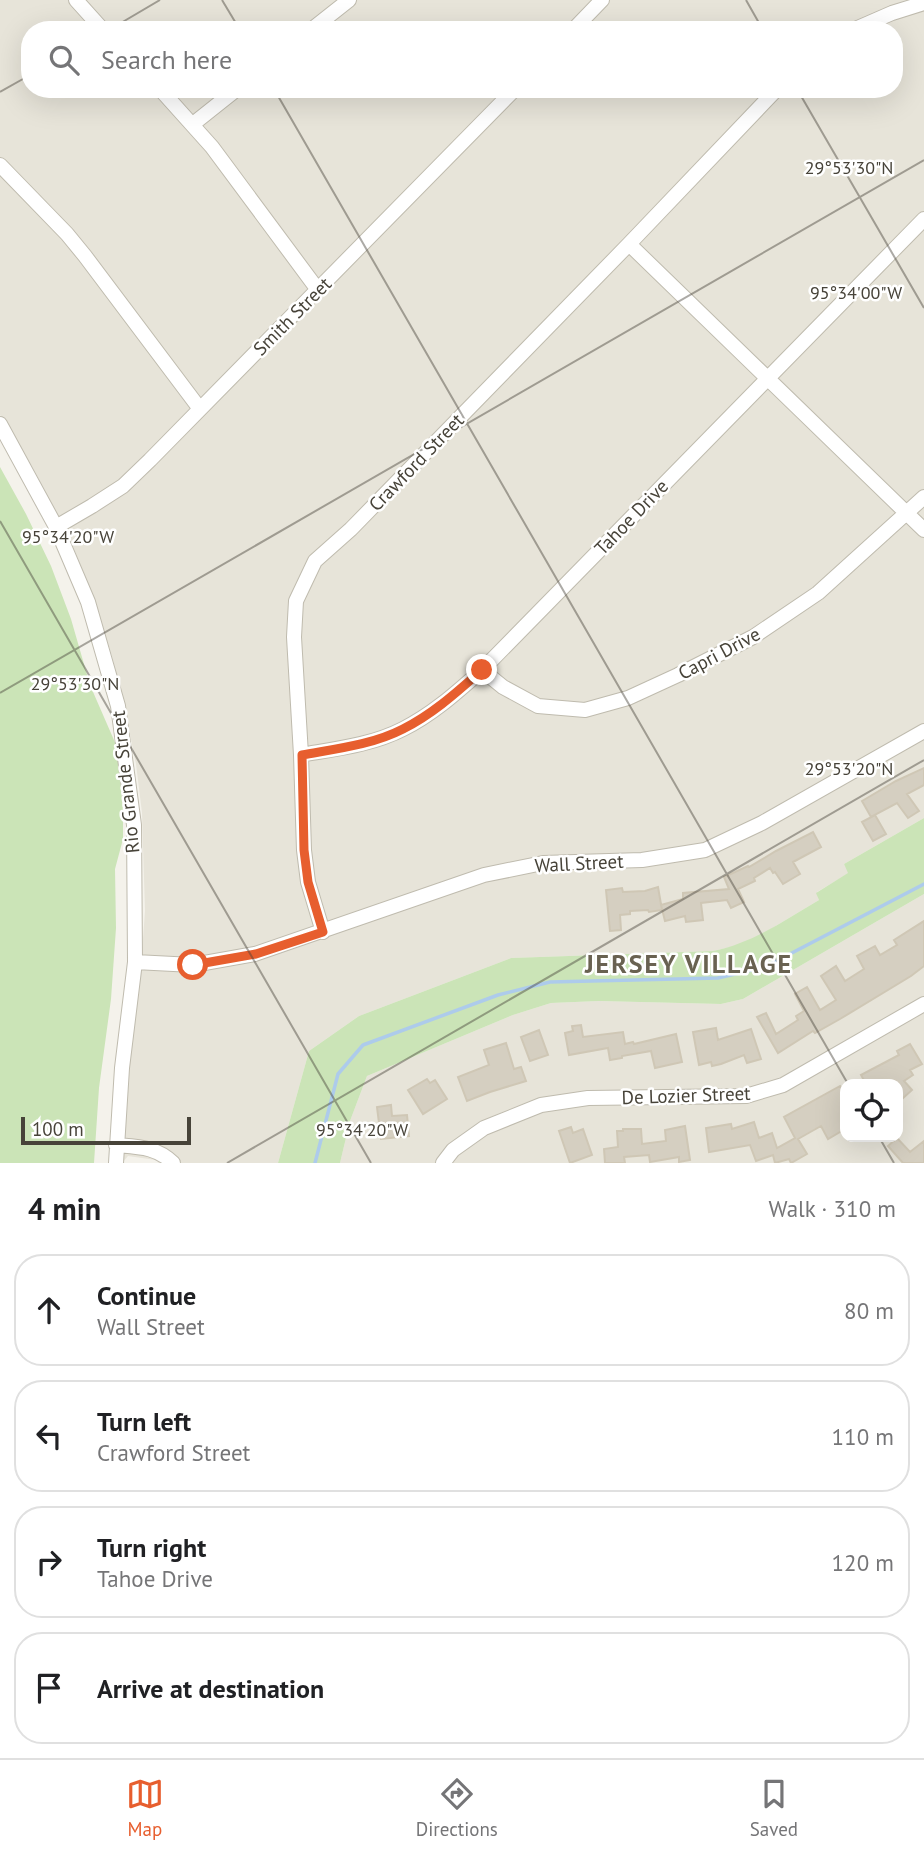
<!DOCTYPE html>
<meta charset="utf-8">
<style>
:root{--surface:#fff;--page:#f2f2f2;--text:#202124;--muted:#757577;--line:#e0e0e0;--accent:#e75e2e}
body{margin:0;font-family:"PT Sans",sans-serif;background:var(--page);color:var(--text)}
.controls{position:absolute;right:21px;bottom:21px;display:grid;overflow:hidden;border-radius:14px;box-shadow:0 7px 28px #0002}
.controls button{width:63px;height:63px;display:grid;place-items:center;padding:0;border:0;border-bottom:2px solid var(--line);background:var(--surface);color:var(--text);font:35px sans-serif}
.scale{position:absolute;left:21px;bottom:18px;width:170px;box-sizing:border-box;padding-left:7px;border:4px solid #474339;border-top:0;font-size:19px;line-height:24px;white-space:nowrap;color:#474339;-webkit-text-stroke:5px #fff;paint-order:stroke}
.stop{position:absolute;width:21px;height:21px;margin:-16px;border:5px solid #e75e2e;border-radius:50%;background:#fff}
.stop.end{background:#e75e2e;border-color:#fff;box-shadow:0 2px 7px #0008}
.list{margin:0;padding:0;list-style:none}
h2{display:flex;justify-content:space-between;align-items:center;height:91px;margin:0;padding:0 28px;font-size:30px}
h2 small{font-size:23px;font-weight:400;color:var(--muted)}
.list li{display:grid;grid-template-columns:46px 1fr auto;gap:21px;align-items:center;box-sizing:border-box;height:112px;margin:0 14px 14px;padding:0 14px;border:2px solid var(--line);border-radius:28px}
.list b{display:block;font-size:26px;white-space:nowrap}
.list p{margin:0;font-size:23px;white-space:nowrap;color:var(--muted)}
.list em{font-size:23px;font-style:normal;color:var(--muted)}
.icon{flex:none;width:38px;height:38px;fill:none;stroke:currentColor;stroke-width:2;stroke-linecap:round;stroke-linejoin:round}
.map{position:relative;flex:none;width:924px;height:1163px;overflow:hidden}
.search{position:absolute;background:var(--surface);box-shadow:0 7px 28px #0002;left:21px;right:21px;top:21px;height:77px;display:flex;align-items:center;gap:18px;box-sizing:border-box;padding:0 24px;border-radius:28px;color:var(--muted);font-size:26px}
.sheet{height:595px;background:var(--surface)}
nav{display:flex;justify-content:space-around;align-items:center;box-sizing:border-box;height:98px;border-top:2px solid var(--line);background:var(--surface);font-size:19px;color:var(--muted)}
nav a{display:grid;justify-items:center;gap:4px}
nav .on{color:var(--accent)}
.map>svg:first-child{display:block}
.residential{fill:#e7e4d9;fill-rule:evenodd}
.green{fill:#cbe4b7}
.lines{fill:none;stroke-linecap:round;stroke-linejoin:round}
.stream{stroke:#adcbeb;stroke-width:3.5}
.building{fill:#d5cfc1;stroke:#cfc7b5;stroke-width:2}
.minor-casing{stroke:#bfbbae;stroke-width:16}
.minor{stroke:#fff;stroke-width:14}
.route{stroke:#e75e2e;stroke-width:9}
.ticks{fill:none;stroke:#474339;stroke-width:2;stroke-opacity:0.45}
.labels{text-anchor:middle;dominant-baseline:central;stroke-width:5;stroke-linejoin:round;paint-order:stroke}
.street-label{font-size:19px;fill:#474339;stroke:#fff}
.district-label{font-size:26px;font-weight:bold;letter-spacing:2px;fill:#696251;stroke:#fff}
.ticks-label{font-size:18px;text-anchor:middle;fill:#474339;stroke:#fff;stroke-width:5;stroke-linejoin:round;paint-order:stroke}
</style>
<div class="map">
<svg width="924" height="1163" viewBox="0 0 924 1163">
<rect width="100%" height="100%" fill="#f4f2eb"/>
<path class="residential" d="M0,0H924V818L844,864L849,873L817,892L819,900L754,939L731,947L713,951L511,958L359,1016L309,1051L278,1163H159L156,1160L128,1156L123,1162L124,1127L130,1060L140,981L145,911L142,813L136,764L123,700L112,656L88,583L70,539L33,468L0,415ZM30,30H894V89H30Z
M924,894V1163H340L350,1121L367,1076L513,1015L551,1003L599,1001L721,1004L743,999ZM845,1084H898V1137H845Z"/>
<path class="green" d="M0,467L26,514L51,566L71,619L90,685L117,747L123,810V839L115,869L116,928L111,999L99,1088L94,1163H0Z
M924,818V894L743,999L721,1004L599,1001L551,1003L513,1015L367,1076L350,1121L340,1163H278L309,1051L359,1016L511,958L713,951C753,943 785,920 819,900L816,893L848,873L844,864Z"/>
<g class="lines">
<path class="stream" d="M315,1163L338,1074L363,1045L498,995L550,982L718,978L765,967L924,884"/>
</g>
<path class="building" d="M924,768V785L907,794L919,811L908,818L897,803L871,817L862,801L896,781Z
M875,815L886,834L873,841L862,822Z
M813,832L821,847L793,862L800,874L783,884L775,872L773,873L770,868L754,878L755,881L738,889L744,902L731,908L727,900L701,903L703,920L686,922L685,916L665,921L661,905L683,899V893L729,889L724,877L748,866L749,867L776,851Z
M658,887L662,910L649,912L648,910L630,911V914L620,915L621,930L610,931L606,890L622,888L623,892L645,891Z
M924,921V966L911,976L840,1019L815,1033L813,1031L778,1053L757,1017L766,1013L776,1034L798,1020L796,1016L804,1011L795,994L807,987L820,1010L836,1000L821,976L836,966L845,981L864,969L857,956L875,946L880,955L897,945L894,940Z
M581,1025L583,1037L623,1032L625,1044L633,1042L634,1044L676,1034L682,1062L655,1068L651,1051L622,1056V1058L610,1060L608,1048L569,1055L565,1033L573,1031L572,1026Z
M716,1028L718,1040L751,1029L761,1059L747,1063L744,1055L721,1064L712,1066L711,1062L699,1065L693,1032Z
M539,1030L548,1055L530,1061L521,1037Z
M506,1043L514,1069L521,1067L526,1081L490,1092L467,1101L458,1077L489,1065L484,1050Z
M910,1044L922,1064L910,1070L913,1075L904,1081L912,1090L902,1099L898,1094V1084H866L861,1075L899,1055L897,1051Z
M427,1079L430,1083L435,1080L447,1099L423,1114L408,1090Z
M840,1086L845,1095V1129L828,1139L821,1126L798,1139L807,1154L791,1163L789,1159L775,1163L773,1155L756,1161L750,1145L709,1152L706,1128L731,1124L732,1129L754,1122L759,1138L772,1133L777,1148L795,1138L784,1117Z
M391,1105L392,1116L407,1115L409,1136L381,1139L377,1107Z
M685,1126L690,1160L679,1162V1157L650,1162L649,1155L624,1157L625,1163H605L604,1149L618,1147L617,1131H623V1129H641L642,1144L666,1141L665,1130Z
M571,1127L573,1133L583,1129L592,1155L570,1163L559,1131Z
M897,1138L910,1152L924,1141V1163H903L888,1146Z"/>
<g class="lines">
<defs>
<path id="minor" d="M76,0L103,30
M311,30L349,0
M573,30L602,0
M853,30L892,13L924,3
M160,89L212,147L318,290
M193,124L237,89
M0,165L67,234L85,256L200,409
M629,244L924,530
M0,424L56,527L88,602L118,706L134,825L135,962L122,1068L116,1163
M56,527L92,506L123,486L150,460L515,89
M482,670L503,687L538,706L585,710L628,698L678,675L753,637L818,593L924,497
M301,755C335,749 372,745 403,729C433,714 457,692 482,670L924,219
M323,932L308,882L304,850L301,755L294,637L296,601L315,561L351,529L629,244L777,89
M135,962L193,965L255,954L484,875L543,863L642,860L705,850L762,823L924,731
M116,1145C139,1147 157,1147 173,1163
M443,1163L453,1150L484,1128L541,1105L588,1098L746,1096L783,1085L924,1004"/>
</defs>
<use href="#minor" class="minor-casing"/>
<use href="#minor" class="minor"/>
</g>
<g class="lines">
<path class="route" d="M193,965L256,954L323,932L308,882L304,850L302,755C335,749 372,745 403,729C433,714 457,692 482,670"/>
</g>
<path class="ticks" d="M222,0L240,30M746,0L763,30M109,30L160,0M274,89L848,1084M797,89L924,308M0,92L30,75M0,521L371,1163M0,693L924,160M879,1137L894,1163M227,1163L924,760"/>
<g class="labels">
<g class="street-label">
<text transform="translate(292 316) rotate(-45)">Smith Street</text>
<text transform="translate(416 462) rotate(-46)">Crawford Street</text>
<text transform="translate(631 517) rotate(-46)">Tahoe Drive</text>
<text transform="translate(719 653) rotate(-28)">Capri Drive</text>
<text transform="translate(125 782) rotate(-96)">Rio Grande Street</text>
<text transform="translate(579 863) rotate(-3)">Wall Street</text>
<text transform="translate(686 1095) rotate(-2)">De Lozier Street</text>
</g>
<g class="district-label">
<text x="689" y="963">JERSEY VILLAGE</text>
</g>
</g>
<g class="ticks-label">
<text x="849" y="174">29°53'30"N</text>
<text x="856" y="299">95°34'00"W</text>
<text x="68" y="543">95°34'20"W</text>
<text x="75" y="690">29°53'30"N</text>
<text x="849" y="775">29°53'20"N</text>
<text x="362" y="1136">95°34'20"W</text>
</g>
</svg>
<div class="controls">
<button><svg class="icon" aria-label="locate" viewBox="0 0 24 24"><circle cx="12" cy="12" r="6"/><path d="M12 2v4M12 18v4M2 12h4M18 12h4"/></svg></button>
</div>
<div class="scale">100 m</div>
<div class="stop" style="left:193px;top:965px"></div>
<div class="stop end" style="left:482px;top:670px"></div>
<div class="search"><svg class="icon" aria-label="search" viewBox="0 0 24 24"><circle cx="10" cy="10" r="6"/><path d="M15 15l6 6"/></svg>Search here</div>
</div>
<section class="sheet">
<h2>4 min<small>Walk · 310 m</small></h2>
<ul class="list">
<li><svg class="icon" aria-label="ahead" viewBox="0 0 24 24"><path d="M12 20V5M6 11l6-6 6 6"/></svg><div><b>Continue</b><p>Wall Street</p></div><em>80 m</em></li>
<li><svg class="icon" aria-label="left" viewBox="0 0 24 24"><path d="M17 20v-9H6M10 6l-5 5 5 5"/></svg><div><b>Turn left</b><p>Crawford Street</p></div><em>110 m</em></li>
<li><svg class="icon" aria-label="right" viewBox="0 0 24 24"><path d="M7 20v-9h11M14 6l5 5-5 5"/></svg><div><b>Turn right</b><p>Tahoe Drive</p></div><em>120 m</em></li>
<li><svg class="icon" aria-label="arrive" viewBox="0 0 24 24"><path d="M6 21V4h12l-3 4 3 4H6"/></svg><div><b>Arrive at destination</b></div></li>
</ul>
</section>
<nav>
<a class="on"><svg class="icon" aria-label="map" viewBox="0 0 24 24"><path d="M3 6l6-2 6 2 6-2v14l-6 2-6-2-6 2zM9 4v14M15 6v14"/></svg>Map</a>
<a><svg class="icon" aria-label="directions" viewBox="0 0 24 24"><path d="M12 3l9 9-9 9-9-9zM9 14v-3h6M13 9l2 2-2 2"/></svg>Directions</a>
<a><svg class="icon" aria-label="saved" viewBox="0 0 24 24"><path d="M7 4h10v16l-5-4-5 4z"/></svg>Saved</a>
</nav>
